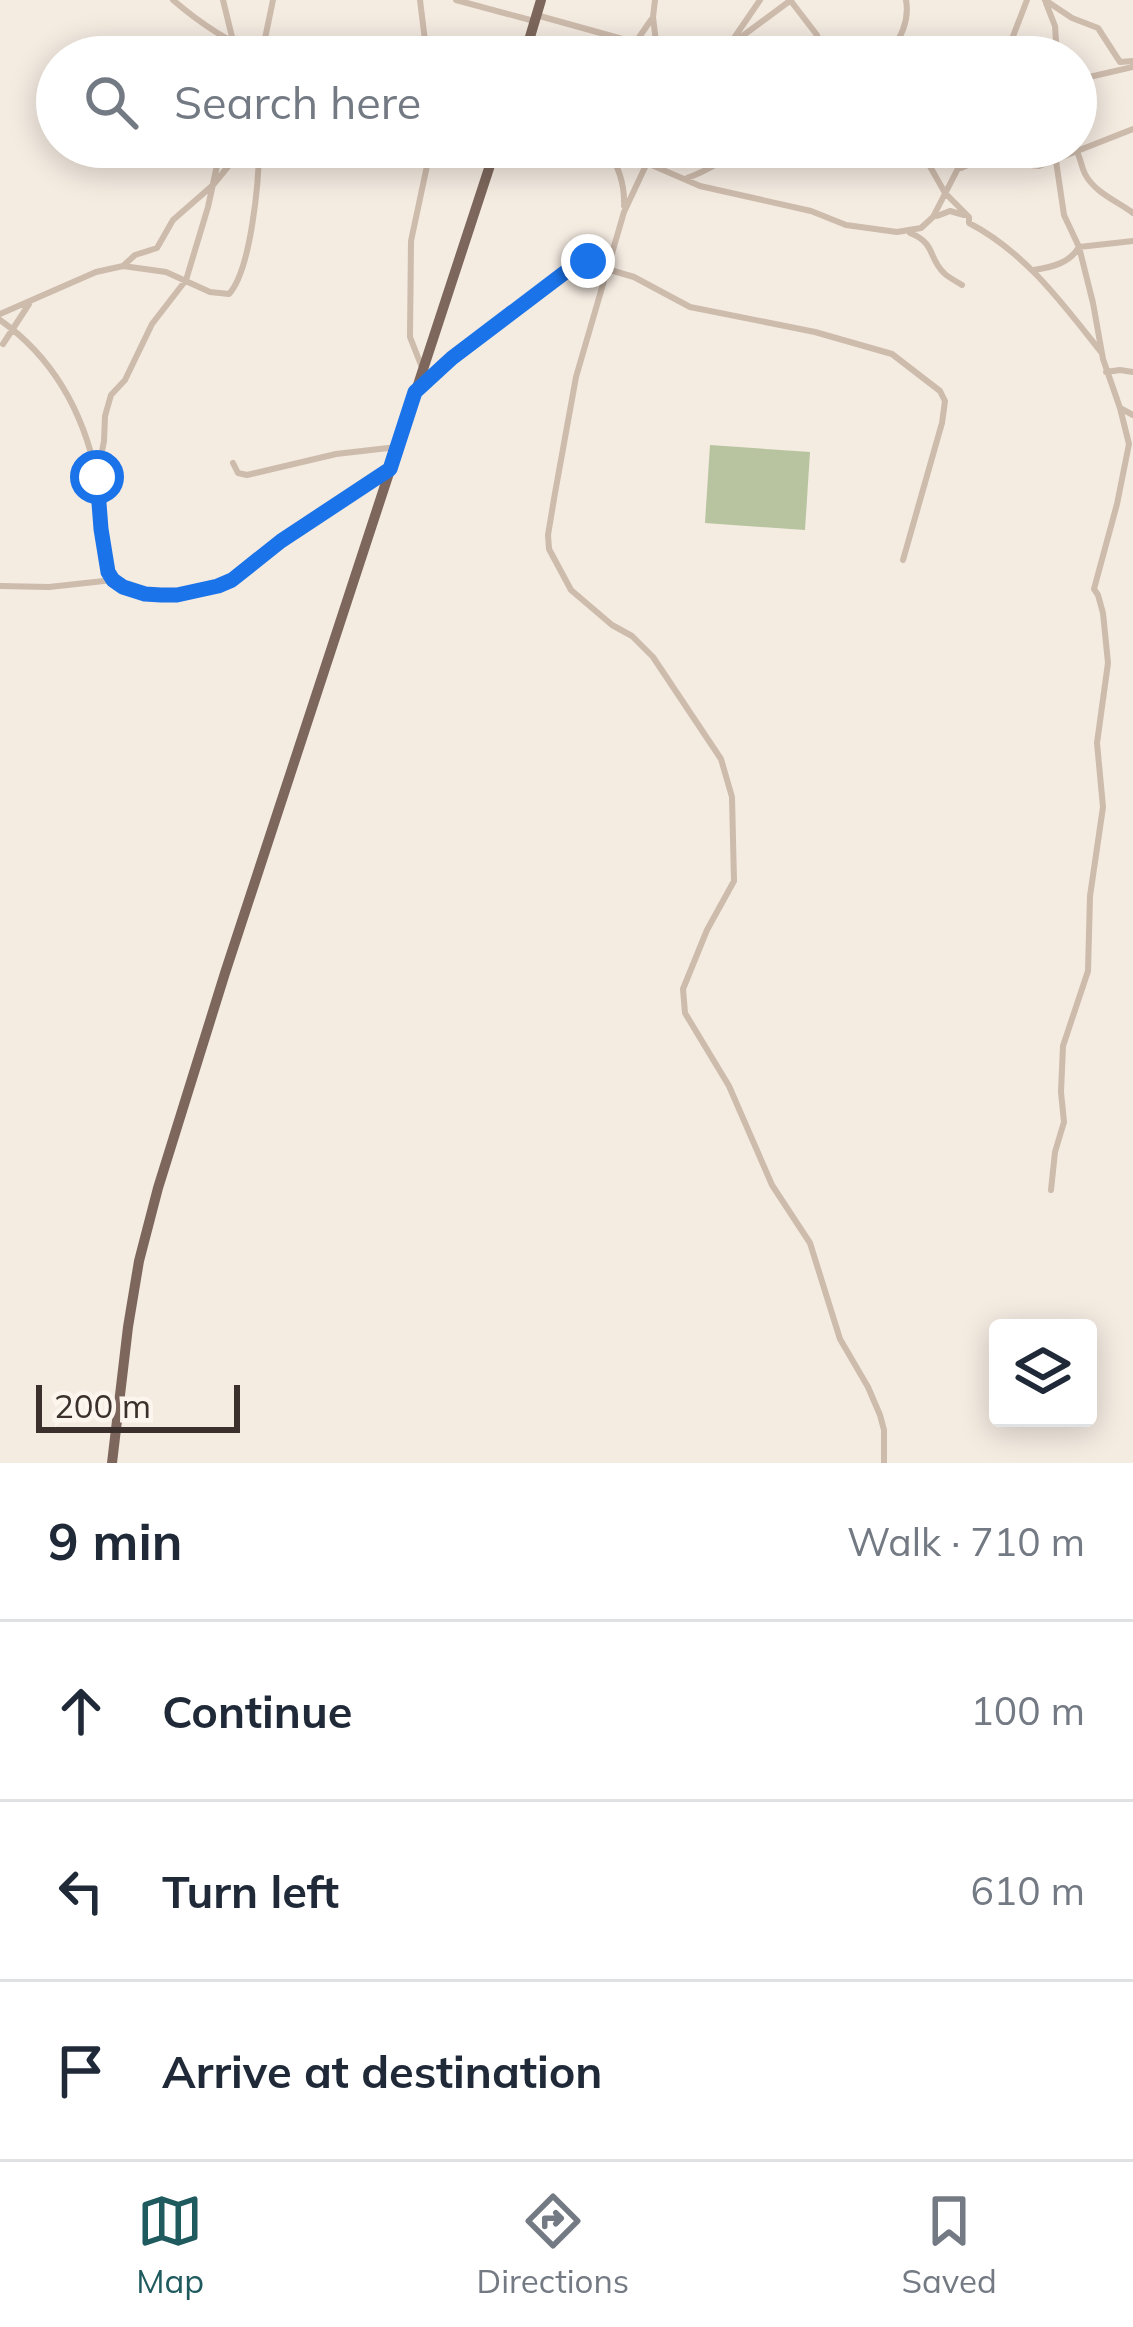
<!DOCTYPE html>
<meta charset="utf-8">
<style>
:root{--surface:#fff;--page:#f2f2f3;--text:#1f2937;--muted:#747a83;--line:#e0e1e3;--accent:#1f5a5e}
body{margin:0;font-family:Mulish,sans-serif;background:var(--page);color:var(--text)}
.controls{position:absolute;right:36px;bottom:36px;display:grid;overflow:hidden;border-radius:12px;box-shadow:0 6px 30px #0003}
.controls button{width:108px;height:108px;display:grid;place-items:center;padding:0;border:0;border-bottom:3px solid var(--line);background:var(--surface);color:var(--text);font:60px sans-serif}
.scale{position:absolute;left:36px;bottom:30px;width:204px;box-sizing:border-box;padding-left:12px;border:6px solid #3b302b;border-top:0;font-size:33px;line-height:42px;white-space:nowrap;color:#3b302b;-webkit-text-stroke:9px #fbf5ee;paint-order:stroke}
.stop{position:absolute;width:36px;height:36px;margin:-27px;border:9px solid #1a73e8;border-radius:50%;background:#fff}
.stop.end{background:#1a73e8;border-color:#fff;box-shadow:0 3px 12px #0008}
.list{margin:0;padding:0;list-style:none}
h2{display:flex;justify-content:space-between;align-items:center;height:156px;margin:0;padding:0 48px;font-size:51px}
h2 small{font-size:39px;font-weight:400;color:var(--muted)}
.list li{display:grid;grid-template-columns:78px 1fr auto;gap:36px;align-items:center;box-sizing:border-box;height:180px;padding:0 48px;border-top:3px solid var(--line)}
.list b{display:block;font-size:45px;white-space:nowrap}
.list em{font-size:39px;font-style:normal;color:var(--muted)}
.icon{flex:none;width:66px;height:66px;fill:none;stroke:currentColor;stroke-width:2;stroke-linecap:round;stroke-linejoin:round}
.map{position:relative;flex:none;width:1133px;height:1463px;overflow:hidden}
.search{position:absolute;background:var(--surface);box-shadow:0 6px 30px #0003;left:36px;right:36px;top:36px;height:132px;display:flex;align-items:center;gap:30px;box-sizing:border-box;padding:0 42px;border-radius:66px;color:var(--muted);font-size:45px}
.sheet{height:696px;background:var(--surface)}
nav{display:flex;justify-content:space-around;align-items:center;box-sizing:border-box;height:168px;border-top:3px solid var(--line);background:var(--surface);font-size:33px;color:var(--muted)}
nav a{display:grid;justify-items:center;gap:6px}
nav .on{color:var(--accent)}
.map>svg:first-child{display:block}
.grass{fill:#b8c4a0}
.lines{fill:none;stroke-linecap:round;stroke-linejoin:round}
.minor{stroke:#cdbbac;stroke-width:6}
.primary{stroke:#7d675c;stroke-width:10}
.route{stroke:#1a73e8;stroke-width:15}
</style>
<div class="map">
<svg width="1133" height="1463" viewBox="0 0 1133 1463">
<rect width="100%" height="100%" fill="#f4ebe1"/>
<path class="grass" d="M710,445L810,452L805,530L705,523Z"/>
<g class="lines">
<path class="minor" d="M173,0C201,24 235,48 272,57
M223,0L233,41
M420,0L427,57
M456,0L534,21
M655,0L653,17L657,50
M790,0L817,35L824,57
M1045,0L1072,18L1098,28L1120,62L1133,61
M1046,3L1055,26L1057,57
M536,15L644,45L675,57
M742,38L815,57
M635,43L651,20
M733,43L791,0
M262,53L273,0
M721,57L760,0
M888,57C900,38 910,22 906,0
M1005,57L1027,0
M1076,80L1133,67
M607,147C618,167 625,183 624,206
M610,147L700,186L811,211L846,225L897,232L921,228L933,217L969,147
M658,147L647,163L624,212L576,377L555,493L548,535L549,549L571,590L612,625L632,636L653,657L721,759L732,797L734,881L707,930L683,989L685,1013L729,1086L772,1185L810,1243L840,1339L868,1387L880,1415L884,1430V1463
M919,147L945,193L969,217V223C1025,252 1063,304 1101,352
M1074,147C1081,156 1080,164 1085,174C1095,193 1117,201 1133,213
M961,168L982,159L1039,166L1133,129
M687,178C717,168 725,153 760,147
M937,216L950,211L964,215
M910,233C936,243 928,258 944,273C949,278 956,281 962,285
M123,266L135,255L157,248L173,220L213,185L231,163L241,156L259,150
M1034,270C1052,267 1070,263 1079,247L1133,241
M0,314L96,272L123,266L166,272L210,292L229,294C251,270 259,181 259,147
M0,320C54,358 84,414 97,478C103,509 103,541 108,572L113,580
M3,344L29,304
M421,365L410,337L411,241L431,147
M1106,372L1120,370L1133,372
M418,389L451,358L576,264L583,262L634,277L690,307L815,332L892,354L940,391L945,401L942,423L903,560
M1120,408L1133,415
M233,463L238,473L247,475L336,454L397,447
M97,477L104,441L105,416L111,395L125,380L152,324L186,280L208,207L221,147
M0,586L49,587L113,580L145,594L161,595H177L218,586L232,580L281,541L387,471
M1051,1190L1055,1152L1064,1122L1061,1092L1063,1046L1088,971L1090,896L1103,807L1097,743L1108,663L1103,613L1098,595L1094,589L1117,504L1129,444L1120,408L1103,359L1093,303L1079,247L1064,215L1056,161L1058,147"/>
<path class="primary" d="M524,57L541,0
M112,1463L128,1327L139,1261L158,1188L225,973L496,147"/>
</g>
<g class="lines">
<path class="route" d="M97,477L101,529L108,572L113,580L123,587L145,594L161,595H177L218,586L232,580L281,541L390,469L415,392L452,358L576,264L588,261"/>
</g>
</svg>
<div class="controls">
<button><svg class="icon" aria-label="layers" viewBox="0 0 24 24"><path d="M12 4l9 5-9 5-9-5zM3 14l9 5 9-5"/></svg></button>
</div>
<div class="scale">200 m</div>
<div class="stop" style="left:97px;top:477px"></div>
<div class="stop end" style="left:588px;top:261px"></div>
<div class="search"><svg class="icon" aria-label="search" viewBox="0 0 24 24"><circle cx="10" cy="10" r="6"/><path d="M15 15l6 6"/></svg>Search here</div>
</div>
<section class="sheet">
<h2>9 min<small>Walk · 710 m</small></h2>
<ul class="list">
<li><svg class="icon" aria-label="ahead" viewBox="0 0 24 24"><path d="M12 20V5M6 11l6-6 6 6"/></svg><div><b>Continue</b></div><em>100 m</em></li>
<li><svg class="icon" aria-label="left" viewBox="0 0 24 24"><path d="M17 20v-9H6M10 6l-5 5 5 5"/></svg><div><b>Turn left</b></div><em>610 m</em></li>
<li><svg class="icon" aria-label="arrive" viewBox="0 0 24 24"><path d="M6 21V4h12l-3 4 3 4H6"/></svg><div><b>Arrive at destination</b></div></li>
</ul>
</section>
<nav>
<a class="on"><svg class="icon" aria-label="map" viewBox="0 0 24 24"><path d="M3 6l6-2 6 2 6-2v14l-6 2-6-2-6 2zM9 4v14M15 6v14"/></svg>Map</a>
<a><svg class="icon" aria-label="directions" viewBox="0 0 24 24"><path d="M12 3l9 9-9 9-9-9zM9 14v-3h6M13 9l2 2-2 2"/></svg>Directions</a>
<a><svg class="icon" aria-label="saved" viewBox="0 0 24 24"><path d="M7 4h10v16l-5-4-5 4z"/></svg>Saved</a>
</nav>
